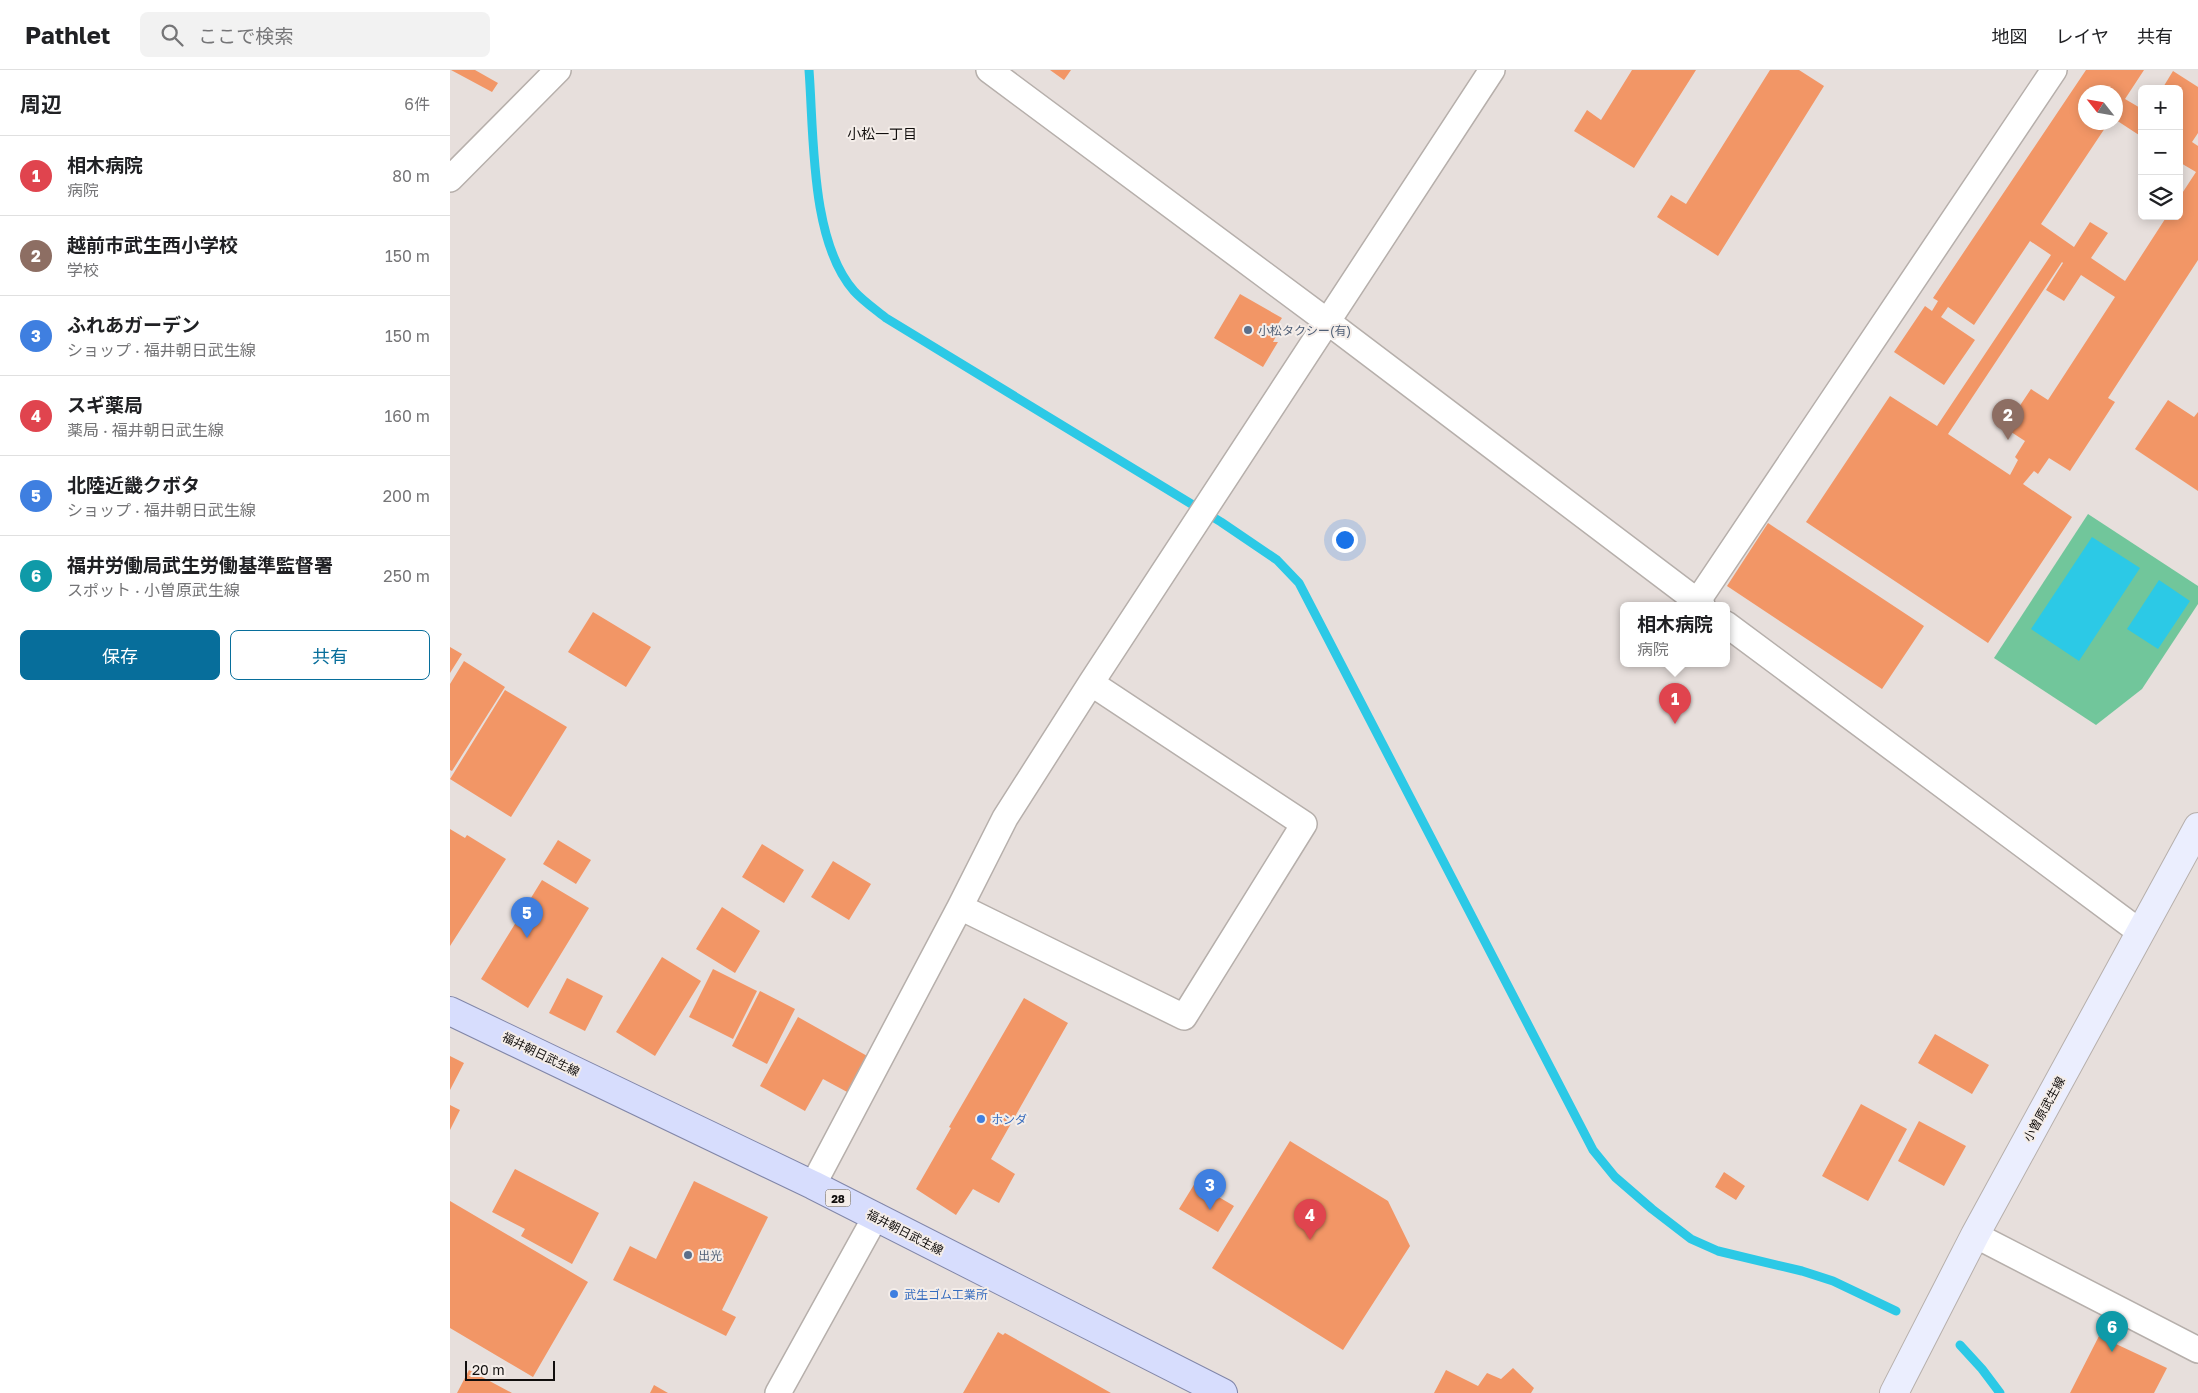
<!DOCTYPE html>
<html lang="ja">
<meta charset="utf-8">
<style>
:root{--surface:#fff;--page:#f2f2f2;--text:#202124;--muted:#757577;--line:#e0e0e0;--accent:#076e9b}
body{margin:0;font-family:"Golos Text","Noto Sans JP",sans-serif;background:var(--page);color:var(--text)}
.controls{position:absolute;right:15px;top:15px;display:grid;overflow:hidden;border-radius:8px;box-shadow:0 2px 12px #0003}
.controls button{width:45px;height:45px;display:grid;place-items:center;padding:0;border:0;border-bottom:1px solid var(--line);background:var(--surface);color:var(--text);font:25px sans-serif}
.compass{position:absolute;left:1628px;top:15px;width:45px;height:45px;border-radius:50%;background:var(--surface);box-shadow:0 2px 12px #0003;rotate:301deg}
.scale{position:absolute;left:15px;bottom:12px;width:90px;box-sizing:border-box;padding-left:5px;border:2px solid #110e0d;border-top:0;font-size:14px;line-height:18px;white-space:nowrap;color:#110e0d;-webkit-text-stroke:4px #f4ede9;paint-order:stroke}
.you{position:absolute;left:894px;top:469px;width:18px;height:18px;margin:-12px;border:4px solid #fff;border-radius:50%;background:#1a73e8;box-shadow:0 0 0 8px #1a73e833}
.badge{display:grid;place-items:center;width:32px;height:32px;border-radius:50%;background:var(--accent);color:#fff;font-size:16px;font-weight:700}
.pin{position:absolute;translate:-50% -41px;filter:drop-shadow(0 1px 2px #0008)}
.pin::after{content:'';position:absolute;top:26px;width:18px;height:15px;background:inherit;clip-path:polygon(0 0,100% 0,50% 100%)}
.popup{position:absolute;left:1170px;top:532px;width:110px;height:65px;box-sizing:border-box;display:grid;place-content:center;border-radius:8px;background:var(--surface);filter:drop-shadow(0 1px 4px #0005);font-size:16px;white-space:nowrap;color:var(--muted)}
.popup b{font-size:19px;color:var(--text)}
.popup::after{content:'';position:absolute;left:50%;top:100%;margin-left:-10px;border:10px solid transparent;border-top-color:var(--surface)}
.list{margin:0;padding:0;list-style:none}
h2{display:flex;justify-content:space-between;align-items:center;height:65px;margin:0;padding:0 20px;font-size:21px}
h2 small{font-size:16px;font-weight:400;color:var(--muted)}
.list li{display:grid;grid-template-columns:32px 1fr auto;gap:15px;align-items:center;box-sizing:border-box;height:80px;padding:0 20px;border-top:1px solid var(--line)}
.list b{display:block;font-size:19px;white-space:nowrap}
.list p{margin:0;font-size:16px;white-space:nowrap;color:var(--muted)}
.list em{font-size:16px;font-style:normal;color:var(--muted)}
.actions{display:flex;gap:10px;padding:15px 20px}
.actions a{flex:1;padding:11px 0;border:1px solid var(--accent);border-radius:8px;text-align:center;font-size:18px;color:var(--accent)}
.actions .main{background:var(--accent);color:#fff}
.icon{flex:none;width:28px;height:28px;fill:none;stroke:currentColor;stroke-width:2;stroke-linecap:round;stroke-linejoin:round}
.map{position:relative;flex:none;width:1748px;height:1323px;overflow:hidden}
header{display:flex;align-items:center;gap:30px;box-sizing:border-box;height:70px;padding:0 25px;background:var(--surface);border-bottom:1px solid var(--line)}
header strong{font-size:24px}
nav{display:flex;gap:28px;margin-inline-start:auto;font-size:18px}
.search{width:350px;height:45px;background:var(--page);display:flex;align-items:center;gap:12px;box-sizing:border-box;padding:0 18px;border-radius:8px;color:var(--muted);font-size:19px}
main{display:flex}
aside{flex:1;background:var(--surface)}
.map>svg:first-child{display:block}
.green{fill:#71c69b}
.water{fill:#2cc9e6}
.lines{fill:none;stroke-linecap:round;stroke-linejoin:round}
.stream{stroke:#2cc9e6;stroke-width:9}
.building{fill:#f29666;fill-rule:evenodd}
.street-casing{stroke:#b6afab;stroke-width:28}
.secondary-casing{stroke:#b6afab;stroke-width:30}
.primary-casing{stroke:#8186a8;stroke-width:30}
.street{stroke:#fff;stroke-width:25}
.secondary{stroke:#ebeefe;stroke-width:28}
.primary{stroke:#d7ddfd;stroke-width:28}
.service-dot{fill:#5c6f8a;stroke:#f4ede9;stroke-width:2}
.shop-dot{fill:#3f7fe0;stroke:#f4ede9;stroke-width:2}
.labels{text-anchor:middle;dominant-baseline:central;stroke-width:4;stroke-linejoin:round;paint-order:stroke}
.shield{fill:#f4ede9;stroke:#55514f;stroke-width:1}
.shield-label{font-size:11px;font-weight:bold;fill:#110e0d}
.service-label{font-size:12px;fill:#4e5e75;stroke:#f4ede9;text-anchor:start}
.street-label{font-size:12px;fill:#110e0d;stroke:#f4ede9}
.shop-label{font-size:12px;fill:#366cbe;stroke:#f4ede9;text-anchor:start}
.neighbourhood-label{font-size:14px;fill:#110e0d;stroke:#f4ede9}
</style>
<header>
<strong>Pathlet</strong>
<div class="search"><svg class="icon" aria-label="search" viewBox="0 0 24 24"><circle cx="10" cy="10" r="6"/><path d="M15 15l6 6"/></svg>ここで検索</div>
<nav><a>地図</a><a>レイヤ</a><a>共有</a></nav>
</header>
<main>
<aside>
<h2>周辺<small>6件</small></h2>
<ul class="list">
<li><span class="badge" style="background:#e0444e">1</span><div><b>相木病院</b><p>病院</p></div><em>80 m</em></li>
<li><span class="badge" style="background:#8d6e63">2</span><div><b>越前市武生西小学校</b><p>学校</p></div><em>150 m</em></li>
<li><span class="badge" style="background:#3f7fe0">3</span><div><b>ふれあガーデン</b><p>ショップ · 福井朝日武生線</p></div><em>150 m</em></li>
<li><span class="badge" style="background:#e0444e">4</span><div><b>スギ薬局</b><p>薬局 · 福井朝日武生線</p></div><em>160 m</em></li>
<li><span class="badge" style="background:#3f7fe0">5</span><div><b>北陸近畿クボタ</b><p>ショップ · 福井朝日武生線</p></div><em>200 m</em></li>
<li><span class="badge" style="background:#0f9aa8">6</span><div><b>福井労働局武生労働基準監督署</b><p>スポット · 小曽原武生線</p></div><em>250 m</em></li>
</ul>
<div class="actions"><a class="main">保存</a><a>共有</a></div>
</aside>
<div class="map">
<svg width="1748" height="1323" viewBox="0 0 1748 1323">
<rect width="100%" height="100%" fill="#e7dfdc"/>
<path class="green" d="M1638,444L1748,516V534L1692,619L1646,655L1544,588Z"/>
<path class="water" d="M1642,467L1690,498L1629,591L1581,559Z
M1709,510L1740,531L1708,579L1677,559Z"/>
<g class="lines">
<path class="stream" d="M359,0C364,64 360,171 404,221C413,231 426,240 436,248L771,452L827,490L849,513L1143,1080L1165,1107L1202,1139L1241,1169L1268,1181L1352,1201L1383,1211L1446,1241
M1510,1275L1532,1299L1550,1323"/>
</g>
<path class="building" d="M1,0H25L48,13L42,22Z
M600,0H621L614,10Z
M1182,0H1246L1184,98L1124,61L1137,40L1151,50Z
M1320,0H1349L1374,16L1268,186L1207,147L1221,125L1236,134Z
M1636,0H1694L1675,29L1692,39V67L1666,50V22H1636V52H1659L1591,154L1624,177L1640,152L1658,163L1641,188L1675,211L1717,146H1729V128L1746,102L1729,92V19H1712L1723,1L1748,17V63L1742,72L1748,76V190L1658,328L1665,332L1620,401L1599,388L1588,404L1584,401L1573,414L1622,447L1538,573L1356,452L1440,326L1487,356L1601,185L1580,171L1524,255L1498,237L1491,247L1525,270L1494,315L1444,282L1475,236L1482,241L1488,231L1483,228ZM1612,192L1613,193L1596,220L1614,231L1631,205L1665,227L1598,330L1581,319L1555,358L1575,371L1565,387L1568,390L1560,405L1498,364Z
M790,224L832,248L826,257L830,259L823,272H828L813,297L764,268Z
M1718,330L1744,347L1748,342V421L1685,379Z
M1318,453L1474,556L1432,619L1277,516Z
M143,542L201,577L176,617L118,582Z
M0,577L12,584L0,603Z
M14,591L55,617L2,701L0,700V614Z
M55,620L117,657L61,747L0,709Z
M0,759L15,768L17,765L56,789L0,876Z
M108,770L141,790L126,814L93,794Z
M312,774L354,800L334,833L292,807Z
M383,791L421,814L399,850L361,827Z
M92,810L139,838L78,938L31,909Z
M272,837L310,861L285,903L246,879Z
M212,887L251,911L205,986L166,962Z
M263,899L307,921L283,969L239,947Z
M117,908L153,926L135,961L99,943Z
M310,921L345,939L317,994L282,976Z
M574,928L618,953L541,1089L565,1104L549,1133L523,1119L506,1145L466,1119L501,1058L499,1057Z
M348,947L419,987L399,1023L373,1009L355,1041L310,1016Z
M1485,964L1539,995L1522,1024L1468,993Z
M0,986L14,993L0,1020Z
M1411,1034L1457,1059L1418,1131L1372,1106Z
M0,1035L10,1040L0,1060Z
M1469,1051L1516,1076L1494,1116L1448,1091Z
M840,1071L938,1131L960,1176L893,1280L762,1198Z
M65,1099L149,1143L122,1194L71,1166L75,1159L42,1142Z
M1274,1102L1295,1116L1286,1130L1265,1117Z
M244,1111L318,1147L272,1240L286,1247L276,1266L163,1210L180,1176L206,1189Z
M745,1113L784,1136L768,1162L729,1139Z
M0,1131L138,1212L83,1307L0,1258Z
M548,1262L553,1265L555,1263L661,1323H513Z
M1649,1266L1717,1298L1704,1323H1620Z
M1063,1298L1084,1318L1081,1323H984L996,1300L1028,1316L1037,1303L1051,1309Z
M19,1300L62,1323H7Z
M204,1315L218,1323H200Z"/>
<g class="lines">
<defs>
<path id="street" d="M539,0L878,252L1252,535
M0,109L108,0
M1247,532L1604,0
M1276,554L1690,862
M510,837L734,947L854,754L641,613
M363,1115L510,837L555,748L641,613L1042,0
M1525,1165L1748,1280
M328,1323L426,1146"/>
<path id="secondary" d="M1444,1323L1525,1165L1748,757"/>
<path id="primary" d="M0,941L363,1115L773,1323"/>
</defs>
<use href="#street" class="street-casing"/>
<use href="#secondary" class="secondary-casing"/>
<use href="#primary" class="primary-casing"/>
<use href="#street" class="street"/>
<use href="#secondary" class="secondary"/>
<use href="#primary" class="primary"/>
</g>
<g class="service-dot">
<circle cx="798" cy="260" r="5"/>
<circle cx="238" cy="1185" r="5"/>
</g>
<g class="shop-dot">
<circle cx="531" cy="1049" r="5"/>
<circle cx="444" cy="1224" r="5"/>
</g>
<g class="labels">
<rect class="shield" x="375.5" y="1119.5" width="25" height="17" rx="4"/>
<g class="shield-label">
<text x="388" y="1128">28</text>
</g>
<g class="service-label">
<text x="808" y="260">小松タクシー(有)</text>
<text x="248" y="1185">出光</text>
</g>
<g class="street-label">
<text transform="translate(91 984) rotate(26)">福井朝日武生線</text>
<text transform="translate(1594 1039) rotate(-61)">小曽原武生線</text>
<text transform="translate(455 1162) rotate(27)">福井朝日武生線</text>
</g>
<g class="shop-label">
<text x="541" y="1049">ホンダ</text>
<text x="454" y="1224">武生ゴム工業所</text>
</g>
<g class="neighbourhood-label">
<text x="432" y="63">小松一丁目</text>
</g>
</g>
</svg>
<div class="controls">
<button>+</button>
<button>−</button>
<button><svg class="icon" aria-label="layers" viewBox="0 0 24 24"><path d="M12 4l9 5-9 5-9-5zM3 14l9 5 9-5"/></svg></button>
</div>
<svg class="compass" viewBox="-18 -18 36 36"><path d="M0-13l5 13h-10z" fill="#e53935"/><path d="M0 13l5-13h-10z" fill="#757577"/></svg>
<div class="scale">20 m</div>
<div class="you"></div>
<div class="pin badge" style="left:1225px;top:654px;background:#e0444e">1</div>
<div class="popup"><b>相木病院</b>病院</div>
<div class="pin badge" style="left:1558px;top:370px;background:#8d6e63">2</div>
<div class="pin badge" style="left:760px;top:1140px;background:#3f7fe0">3</div>
<div class="pin badge" style="left:860px;top:1170px;background:#e0444e">4</div>
<div class="pin badge" style="left:77px;top:868px;background:#3f7fe0">5</div>
<div class="pin badge" style="left:1662px;top:1282px;background:#0f9aa8">6</div>
</div>
</main>
